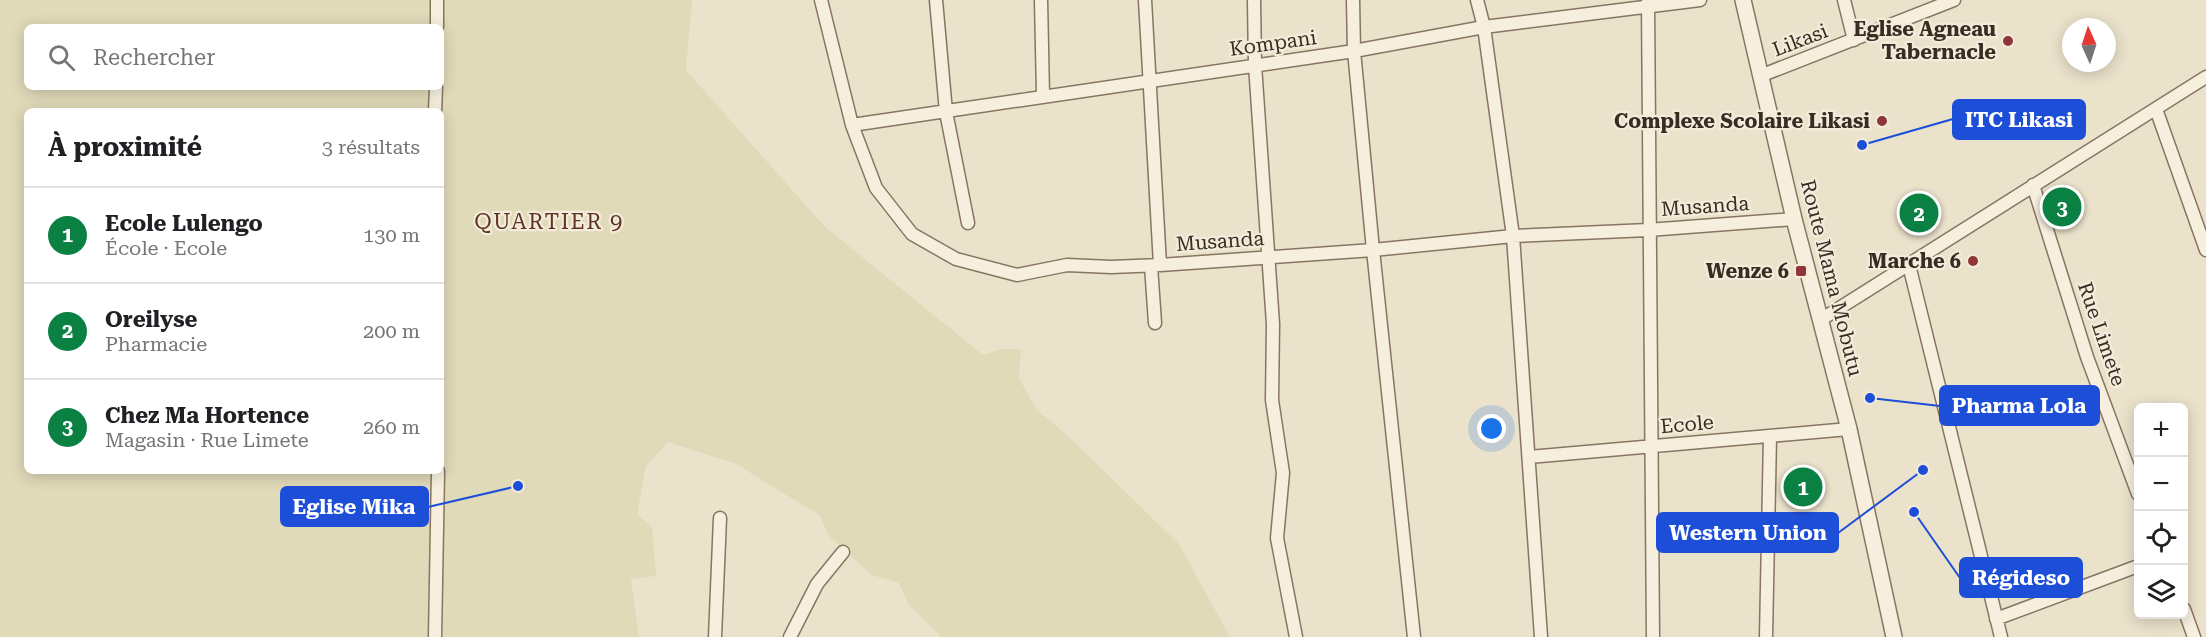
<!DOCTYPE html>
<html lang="fr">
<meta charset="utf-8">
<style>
:root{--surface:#fff;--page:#f2f2f2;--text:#202124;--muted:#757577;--line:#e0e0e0;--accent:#0b8043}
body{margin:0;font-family:"Roboto Serif",serif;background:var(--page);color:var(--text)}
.controls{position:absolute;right:18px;bottom:18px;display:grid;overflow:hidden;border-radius:9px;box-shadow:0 3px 15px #0003}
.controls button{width:54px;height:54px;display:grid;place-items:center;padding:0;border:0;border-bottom:2px solid var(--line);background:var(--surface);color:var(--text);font:30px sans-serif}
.compass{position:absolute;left:2062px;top:18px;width:54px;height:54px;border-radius:50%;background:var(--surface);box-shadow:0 3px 15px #0003;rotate:357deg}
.you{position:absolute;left:1492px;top:429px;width:21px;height:21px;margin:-15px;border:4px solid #fff;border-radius:50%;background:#1a73e8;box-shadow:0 0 0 9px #1a73e833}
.badge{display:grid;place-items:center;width:39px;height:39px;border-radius:50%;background:var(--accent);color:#fff;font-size:20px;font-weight:700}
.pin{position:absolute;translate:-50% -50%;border:3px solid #fff;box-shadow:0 2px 6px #0006}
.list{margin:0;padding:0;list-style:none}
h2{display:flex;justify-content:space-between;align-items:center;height:78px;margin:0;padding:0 24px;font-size:26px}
h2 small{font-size:20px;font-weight:400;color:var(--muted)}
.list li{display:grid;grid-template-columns:39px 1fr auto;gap:18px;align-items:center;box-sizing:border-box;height:96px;padding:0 24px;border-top:2px solid var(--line)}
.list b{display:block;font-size:22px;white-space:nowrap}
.list p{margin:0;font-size:20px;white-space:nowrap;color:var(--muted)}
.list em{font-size:20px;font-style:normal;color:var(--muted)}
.icon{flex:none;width:33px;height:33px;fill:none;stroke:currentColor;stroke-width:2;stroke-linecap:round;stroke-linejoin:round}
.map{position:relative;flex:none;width:2206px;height:637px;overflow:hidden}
.search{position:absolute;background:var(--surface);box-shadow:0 3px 15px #0003;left:24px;top:24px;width:420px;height:66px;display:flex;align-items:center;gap:15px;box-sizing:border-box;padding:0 21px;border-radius:9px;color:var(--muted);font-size:22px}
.panel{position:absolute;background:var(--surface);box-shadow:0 3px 15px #0003;left:24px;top:108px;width:420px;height:366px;border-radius:9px}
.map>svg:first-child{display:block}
.farmland{fill:#e0dab9;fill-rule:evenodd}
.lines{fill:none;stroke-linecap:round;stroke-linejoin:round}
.minor-casing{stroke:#877561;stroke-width:15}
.tertiary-casing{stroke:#877561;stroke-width:18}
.minor{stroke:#f6efde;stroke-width:12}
.tertiary{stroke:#f6efde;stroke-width:15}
.poi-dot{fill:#903637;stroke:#f3ecda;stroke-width:2}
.labels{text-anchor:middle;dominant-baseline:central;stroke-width:4.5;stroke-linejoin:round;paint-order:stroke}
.poi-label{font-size:20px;font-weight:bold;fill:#392d23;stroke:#f3ecda;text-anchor:end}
.street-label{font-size:20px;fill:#392d23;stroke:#f3ecda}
.quarter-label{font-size:22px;letter-spacing:1.5px;fill:#613326;stroke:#f3ecda}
.leader{fill:none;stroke:#1d4ed8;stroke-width:2}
.callout-dot{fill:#1d4ed8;stroke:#f3ecda;stroke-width:2}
.callout{fill:#1d4ed8;stroke:#1d4ed8;stroke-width:2}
.callout-label{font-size:21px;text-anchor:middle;font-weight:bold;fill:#fff}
</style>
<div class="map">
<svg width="2206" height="637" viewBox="0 0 2206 637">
<rect width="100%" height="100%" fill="#ebe2cb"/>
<path class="farmland" d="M0,0H692L686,70L824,226L983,355L1002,349H1021L1019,378L1036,409L1069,437L1179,544L1230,637H941L909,605L899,583L872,575L830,537L819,515L736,464L668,442L646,466L637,514L652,527L656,576L631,579L639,637H0ZM27,27H441V87H27ZM27,111H441V471H27Z"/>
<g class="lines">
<defs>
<path id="minor" d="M821,0L852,125L876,188L912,234L956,259L1017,275L1067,265L1111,267L1160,265L1373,250L1513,236L1648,230L1794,219
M936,0L946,112L968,223
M1041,0L1043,95
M1145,0L1160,265
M1254,0L1255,65L1273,324L1272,400L1283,473L1277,538L1296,637
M1353,0L1354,51L1373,250L1414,637
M1477,0L1484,27L1513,236L1541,637
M1844,0L1854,40
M1648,2C1648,214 1653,425 1653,637
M437,27V0
M1760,76L1954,0
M2156,109L2206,250
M435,111L436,87
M852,125L1354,51L1484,27L1700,0
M2033,185L2087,357L2138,494
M1909,265L2001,637
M1151,266L1155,323
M1822,319L2206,77
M1529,457L1849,429
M2184,609L2194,637
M1996,619L2138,566
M435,637L438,471
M715,637L720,518
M790,637L817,584L843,552
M1766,637L1770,436"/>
<path id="tertiary" d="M1743,0L1794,219L1849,429L1894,637"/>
</defs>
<use href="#minor" class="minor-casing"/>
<use href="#tertiary" class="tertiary-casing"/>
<use href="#minor" class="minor"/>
<use href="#tertiary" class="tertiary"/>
</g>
<g class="poi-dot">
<circle cx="2008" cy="41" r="6"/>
<circle cx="1882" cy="121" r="6"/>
<circle cx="1973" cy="261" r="6"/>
<rect x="1795" y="265" width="12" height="12" rx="3"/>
</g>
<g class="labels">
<g class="poi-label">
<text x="1996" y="29">Eglise Agneau<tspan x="1996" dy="23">Tabernacle</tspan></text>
<text x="1870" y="121">Complexe Scolaire Likasi</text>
<text x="1961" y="261">Marche 6</text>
<text x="1789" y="271">Wenze 6</text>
</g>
<g class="street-label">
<text transform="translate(1800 40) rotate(-21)">Likasi</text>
<text transform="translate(1273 43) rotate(-8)">Kompani</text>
<text transform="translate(1705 206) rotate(-4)">Musanda</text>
<text transform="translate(1220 241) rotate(-4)">Musanda</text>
<text transform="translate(1832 278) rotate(76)">Route Mama Mobutu</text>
<text transform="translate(2102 334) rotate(71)">Rue Limete</text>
<text transform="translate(1687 424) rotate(-5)">Ecole</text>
</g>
<g class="quarter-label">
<text x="549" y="221">QUARTIER 9</text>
</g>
</g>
<path class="leader" d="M1862 145L1953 119M1870 398L1940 406M518 486L428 507M1923 470L1838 533M1914 512L1960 578"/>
<g class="callout-dot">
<circle cx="1862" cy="145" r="6"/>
<circle cx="1870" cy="398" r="6"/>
<circle cx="518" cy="486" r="6"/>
<circle cx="1923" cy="470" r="6"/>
<circle cx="1914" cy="512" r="6"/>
</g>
<g class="callout">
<rect x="1953" y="100" width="132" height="39" rx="6"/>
<rect x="1940" y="386" width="159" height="39" rx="6"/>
<rect x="281" y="487" width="147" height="39" rx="6"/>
<rect x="1657" y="513" width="181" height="39" rx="6"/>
<rect x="1960" y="558" width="122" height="39" rx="6"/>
</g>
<g class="callout-label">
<text x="2019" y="127">ITC Likasi</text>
<text x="2019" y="413">Pharma Lola</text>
<text x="354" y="514">Eglise Mika</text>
<text x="1748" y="540">Western Union</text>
<text x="2021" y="585">Régideso</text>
</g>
</svg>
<div class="controls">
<button>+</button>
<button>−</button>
<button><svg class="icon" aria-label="locate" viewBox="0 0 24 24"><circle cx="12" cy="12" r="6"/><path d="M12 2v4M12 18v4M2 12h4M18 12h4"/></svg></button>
<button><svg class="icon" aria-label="layers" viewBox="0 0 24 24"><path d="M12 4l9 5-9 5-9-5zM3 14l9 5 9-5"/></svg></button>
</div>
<svg class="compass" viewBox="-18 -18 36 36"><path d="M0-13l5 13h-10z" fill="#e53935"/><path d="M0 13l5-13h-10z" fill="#757577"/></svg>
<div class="you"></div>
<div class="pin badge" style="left:1803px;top:487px">1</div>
<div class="pin badge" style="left:1919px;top:213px">2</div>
<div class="pin badge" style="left:2062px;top:207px">3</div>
<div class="search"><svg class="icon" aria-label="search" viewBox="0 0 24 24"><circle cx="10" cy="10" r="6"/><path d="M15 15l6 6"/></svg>Rechercher</div>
<section class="panel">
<h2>À proximité<small>3 résultats</small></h2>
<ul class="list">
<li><span class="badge">1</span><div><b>Ecole Lulengo</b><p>École · Ecole</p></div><em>130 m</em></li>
<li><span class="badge">2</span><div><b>Oreilyse</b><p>Pharmacie</p></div><em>200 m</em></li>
<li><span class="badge">3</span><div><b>Chez Ma Hortence</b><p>Magasin · Rue Limete</p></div><em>260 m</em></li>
</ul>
</section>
</div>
